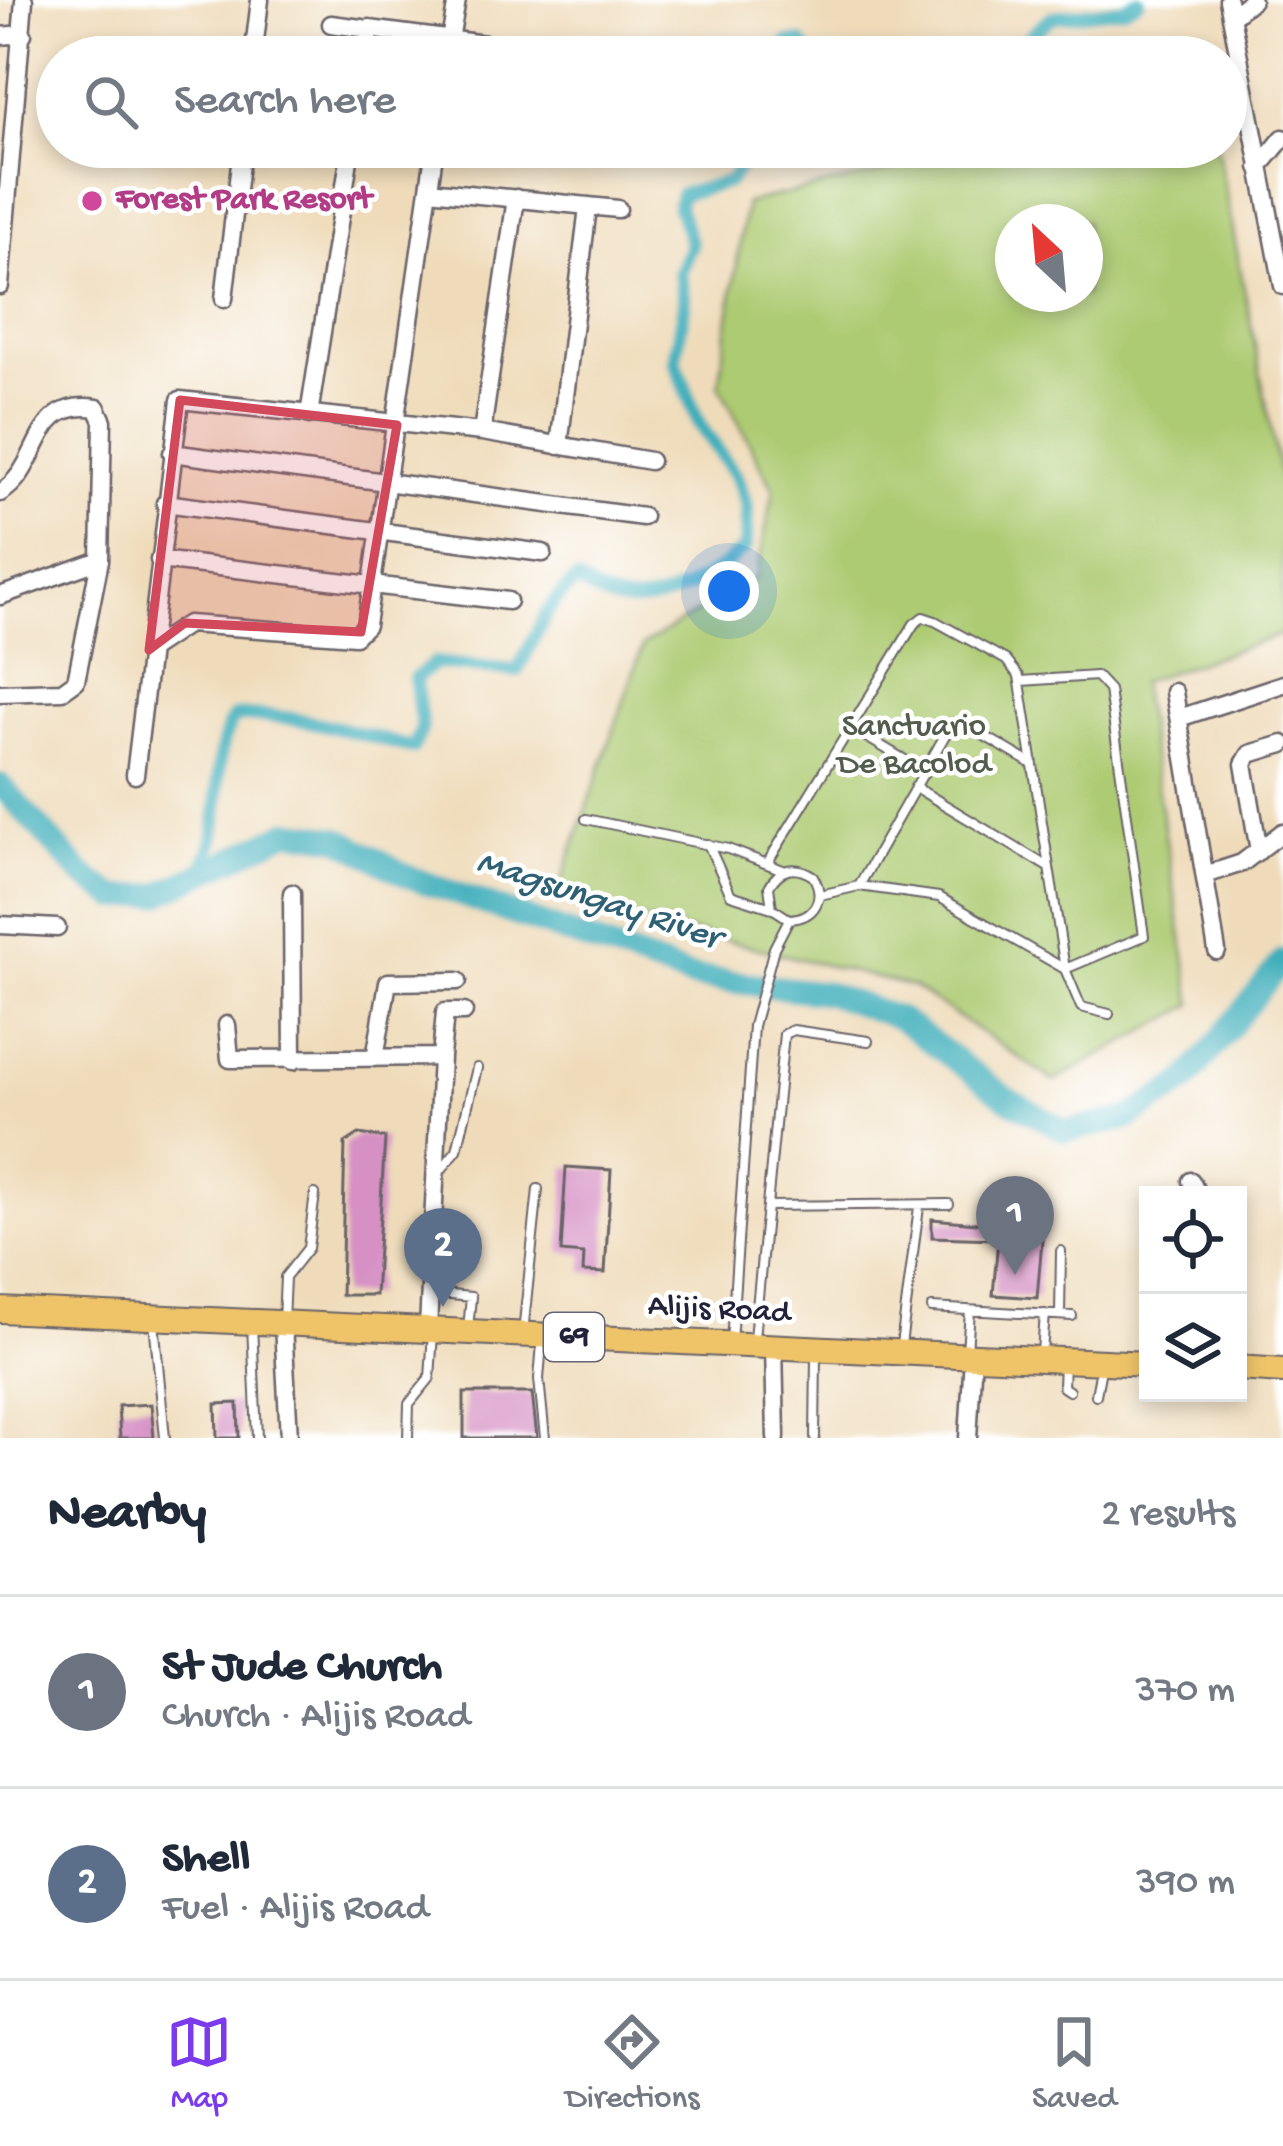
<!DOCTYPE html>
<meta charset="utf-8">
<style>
:root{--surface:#fff;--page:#f2f2f3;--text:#1f2937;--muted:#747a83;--line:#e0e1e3;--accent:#7c3aed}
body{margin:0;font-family:"Gochi Hand",sans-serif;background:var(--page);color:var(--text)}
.controls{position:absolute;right:36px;bottom:36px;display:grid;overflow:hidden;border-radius:0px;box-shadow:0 6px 18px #0003}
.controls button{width:108px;height:108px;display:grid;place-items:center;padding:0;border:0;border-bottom:3px solid var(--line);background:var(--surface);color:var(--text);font:60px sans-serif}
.compass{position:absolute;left:995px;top:204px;width:108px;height:108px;border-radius:50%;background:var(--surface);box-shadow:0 6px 18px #0003;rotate:334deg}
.you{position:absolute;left:729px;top:591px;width:42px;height:42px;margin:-30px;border:9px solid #fff;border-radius:50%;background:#1a73e8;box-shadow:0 0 0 18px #1a73e833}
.badge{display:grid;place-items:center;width:78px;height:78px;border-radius:50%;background:var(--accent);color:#fff;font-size:39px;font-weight:700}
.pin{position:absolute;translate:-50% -99px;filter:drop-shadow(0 3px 6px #0008)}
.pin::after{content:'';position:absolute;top:63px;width:42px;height:36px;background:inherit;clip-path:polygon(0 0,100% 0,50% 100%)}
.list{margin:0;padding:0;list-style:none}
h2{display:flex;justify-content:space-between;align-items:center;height:156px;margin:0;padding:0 48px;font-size:51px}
h2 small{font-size:39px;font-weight:400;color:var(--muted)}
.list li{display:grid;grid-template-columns:78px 1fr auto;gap:36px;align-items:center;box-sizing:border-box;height:192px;padding:0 48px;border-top:3px solid var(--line)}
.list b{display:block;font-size:45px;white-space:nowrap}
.list p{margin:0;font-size:39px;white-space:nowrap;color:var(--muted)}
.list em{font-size:39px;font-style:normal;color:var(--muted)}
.icon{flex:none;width:66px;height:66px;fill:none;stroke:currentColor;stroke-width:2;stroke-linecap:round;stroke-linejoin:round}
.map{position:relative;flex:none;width:1283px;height:1438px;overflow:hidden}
.search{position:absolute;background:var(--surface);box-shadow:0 6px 18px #0003;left:36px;right:36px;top:36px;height:132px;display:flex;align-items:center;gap:30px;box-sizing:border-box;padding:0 42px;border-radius:66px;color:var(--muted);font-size:45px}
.sheet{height:540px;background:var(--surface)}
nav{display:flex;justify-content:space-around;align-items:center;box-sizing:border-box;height:168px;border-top:3px solid var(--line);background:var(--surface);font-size:33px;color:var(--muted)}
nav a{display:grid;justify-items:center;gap:6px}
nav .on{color:var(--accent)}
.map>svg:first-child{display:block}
.green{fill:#adcb72;stroke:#687656;stroke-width:3;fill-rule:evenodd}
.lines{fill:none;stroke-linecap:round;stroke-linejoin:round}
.canal{stroke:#3fafbb;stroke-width:14}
.river{stroke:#3fafbb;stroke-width:24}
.building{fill:#d690c4}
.service-casing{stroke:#6a6367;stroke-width:12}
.minor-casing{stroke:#6a6367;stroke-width:21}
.primary-casing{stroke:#6a6367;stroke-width:28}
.service{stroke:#fff;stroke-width:8}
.minor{stroke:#fff;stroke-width:16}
.primary{stroke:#efc469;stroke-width:24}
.marked{fill:#d1495b;fill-opacity:0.2;stroke:#d1495b;stroke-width:9;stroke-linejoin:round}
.hotel-dot{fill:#d1479c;stroke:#fff;stroke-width:4.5}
.labels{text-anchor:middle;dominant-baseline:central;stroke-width:9;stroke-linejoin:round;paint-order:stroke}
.shield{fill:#fff;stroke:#646476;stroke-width:3}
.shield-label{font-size:30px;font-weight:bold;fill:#22223b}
.hotel-label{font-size:33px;font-weight:bold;fill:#b23c85;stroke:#fff;text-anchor:start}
.park-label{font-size:33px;fill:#535d4e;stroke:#fff}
.street-label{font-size:33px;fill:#22223b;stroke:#fff}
.water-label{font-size:36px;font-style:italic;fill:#2f6175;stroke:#fff}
</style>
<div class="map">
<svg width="1283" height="1438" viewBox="0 0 1283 1438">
<rect width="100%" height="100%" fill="#fff"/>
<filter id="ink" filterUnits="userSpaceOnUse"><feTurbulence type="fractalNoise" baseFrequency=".00833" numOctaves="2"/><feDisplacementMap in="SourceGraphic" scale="24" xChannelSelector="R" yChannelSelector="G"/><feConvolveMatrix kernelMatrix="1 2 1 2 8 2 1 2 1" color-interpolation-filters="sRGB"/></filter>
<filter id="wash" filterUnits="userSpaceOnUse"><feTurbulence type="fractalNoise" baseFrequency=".004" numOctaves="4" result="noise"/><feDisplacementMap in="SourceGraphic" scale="48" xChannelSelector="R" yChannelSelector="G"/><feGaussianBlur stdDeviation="2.7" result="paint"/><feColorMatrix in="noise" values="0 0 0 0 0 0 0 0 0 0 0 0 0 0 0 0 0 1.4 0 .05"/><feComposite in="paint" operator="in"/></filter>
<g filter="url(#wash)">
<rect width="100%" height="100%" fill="#efdbba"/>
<path class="green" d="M998,147H1217L1283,492V634L1140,682L1193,1005L1054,1081L913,987L556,898L643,645L756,577L774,490L719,385L746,203ZM1013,222H1085V294H1013Z"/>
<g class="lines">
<path class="canal" d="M781,57L787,43H801L810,57
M1006,57L1052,17L1125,8L1139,0
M828,147H895
M201,870C231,823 205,761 234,717C297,711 353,733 413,748L422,728L415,678L435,663L517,671C538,636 542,606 577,581C590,588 605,599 619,601C663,609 715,575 746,547L747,507L737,478L699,424L675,360L685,302L680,273L691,244L678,206L681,194L729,182L753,147"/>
<path class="river" d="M0,785L83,875L117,898L160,894L289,831L339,838L407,876L690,977L827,993L900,1019L1008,1099L1066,1131L1128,1119L1186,1082L1283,961"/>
</g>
<g id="blocks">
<path class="building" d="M359,1134L385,1138L375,1295H341L345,1143Z
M566,1167L611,1170L605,1273L583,1272L584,1254L561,1252Z
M932,1219L1043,1229L1037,1298L993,1295L998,1239L932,1237Z
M464,1393H532L537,1438H464Z
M238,1403L239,1438H217L216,1404Z
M151,1404L154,1438H120L118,1406Z"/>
</g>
</g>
<g filter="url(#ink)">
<use href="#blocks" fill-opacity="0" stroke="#6a6367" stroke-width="3"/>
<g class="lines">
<defs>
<path id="service" d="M853,729L925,772
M915,787L1048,867
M586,819L728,849L783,870
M708,844L731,895L772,908L789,919C815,918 826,898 813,876C795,864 779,868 769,887L772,908
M768,862L914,624L923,617L935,621L1006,660L1019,676L1065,969L1081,1007L1109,1014
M859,886L952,723L961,722L1032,764
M820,895L859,886L939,897L1065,969L1144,936L1109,690L1096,676L1021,681
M437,1175L457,1150L477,1068
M767,1206L784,1034L793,1030L868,1041
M436,1258L449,1248L472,1246
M430,1293L471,1297L468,1329
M932,1308L1072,1316
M1060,1315L1061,1251
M154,1321L165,1438
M283,1322L285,1277L308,1248L315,1194
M252,1324L257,1438
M523,1333L538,1189
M754,1338L767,1206L949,1204
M731,1342L753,1026L774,948L789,919
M542,1343L539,1379L545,1438
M901,1345L919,1207
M967,1351L970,1311
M1042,1352L1045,1314
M1064,1362L1063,1387L1069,1391
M1096,1395L1101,1369
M408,1438L409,1404L430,1378L433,1333
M815,1438L816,1356"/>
<path id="minor" d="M1228,0L1283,286
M1231,17L1252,0
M331,24L585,57
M0,36L23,34
M253,57L260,0
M365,57L370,28
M447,57L457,0
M1259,167L1283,138
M429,190L618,209
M0,286L24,0
M224,299L242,147
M309,415L351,147
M482,432L516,198
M559,446L588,207
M172,453L643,517
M0,493C44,467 30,398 97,408L103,421L100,560L76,681L62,691L0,693
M165,503L543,553
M159,560L508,601
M0,596L100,560
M149,650L188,624L355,636L366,625L435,147
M1174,692L1217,951
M1179,718L1283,684
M135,775L180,400L482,432L650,461
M1259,851L1244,764L1250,754L1283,744
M1205,875L1242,863L1283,832
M292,893L293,1061
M0,925L57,928
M227,1025L230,1059L441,1057L428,1329
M441,1057L445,1012H464
M375,1058L388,982L458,981
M1191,1181L1198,1195
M283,1324L289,1438
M774,1346L776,1438
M968,1438L973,1356"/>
<path id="primary" d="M0,1310L1148,1364
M1238,1368L1283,1371"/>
</defs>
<use href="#service" class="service-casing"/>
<use href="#minor" class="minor-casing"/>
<use href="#primary" class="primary-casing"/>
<use href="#service" class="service"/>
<use href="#minor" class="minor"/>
<use href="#primary" class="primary"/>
</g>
</g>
<path class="marked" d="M180,400L397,425L361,632L185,623L149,650Z"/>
<circle class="hotel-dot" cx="92" cy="201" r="12"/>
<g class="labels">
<rect class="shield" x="544" y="1313" width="60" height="48" rx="9"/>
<g class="shield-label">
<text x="574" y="1337">69</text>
</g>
<g class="hotel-label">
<text x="116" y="201">Forest Park Resort</text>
</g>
<g class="park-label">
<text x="914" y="728">Sanctuario<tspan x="914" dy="38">De Bacolod</tspan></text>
</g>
<g class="street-label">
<text transform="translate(719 1311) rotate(3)">Alijis Road</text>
</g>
<g class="water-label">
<text transform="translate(598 902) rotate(18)">Magsungay River</text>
</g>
</g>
</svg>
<div class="controls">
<button><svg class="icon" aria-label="locate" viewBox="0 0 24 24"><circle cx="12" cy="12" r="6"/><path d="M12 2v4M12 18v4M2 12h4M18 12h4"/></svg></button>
<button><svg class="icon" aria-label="layers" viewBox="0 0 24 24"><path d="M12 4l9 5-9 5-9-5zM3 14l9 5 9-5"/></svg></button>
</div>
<svg class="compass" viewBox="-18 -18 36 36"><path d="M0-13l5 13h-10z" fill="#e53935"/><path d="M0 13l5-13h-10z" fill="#747a83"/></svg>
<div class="you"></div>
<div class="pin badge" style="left:1015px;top:1275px;background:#6b7280">1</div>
<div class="pin badge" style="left:443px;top:1307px;background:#5c6f8a">2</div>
<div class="search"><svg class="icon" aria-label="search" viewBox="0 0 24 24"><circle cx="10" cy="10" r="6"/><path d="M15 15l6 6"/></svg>Search here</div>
</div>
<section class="sheet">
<h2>Nearby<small>2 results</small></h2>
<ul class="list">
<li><span class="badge" style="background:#6b7280">1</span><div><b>St Jude Church</b><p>Church · Alijis Road</p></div><em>370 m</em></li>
<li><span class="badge" style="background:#5c6f8a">2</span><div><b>Shell</b><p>Fuel · Alijis Road</p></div><em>390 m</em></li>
</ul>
</section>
<nav>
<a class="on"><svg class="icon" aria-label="map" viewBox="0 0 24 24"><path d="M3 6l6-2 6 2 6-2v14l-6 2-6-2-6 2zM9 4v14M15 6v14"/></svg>Map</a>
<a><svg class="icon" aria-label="directions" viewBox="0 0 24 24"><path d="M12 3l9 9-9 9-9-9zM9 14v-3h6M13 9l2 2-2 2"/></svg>Directions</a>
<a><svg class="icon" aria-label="saved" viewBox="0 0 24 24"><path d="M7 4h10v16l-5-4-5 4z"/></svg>Saved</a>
</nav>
